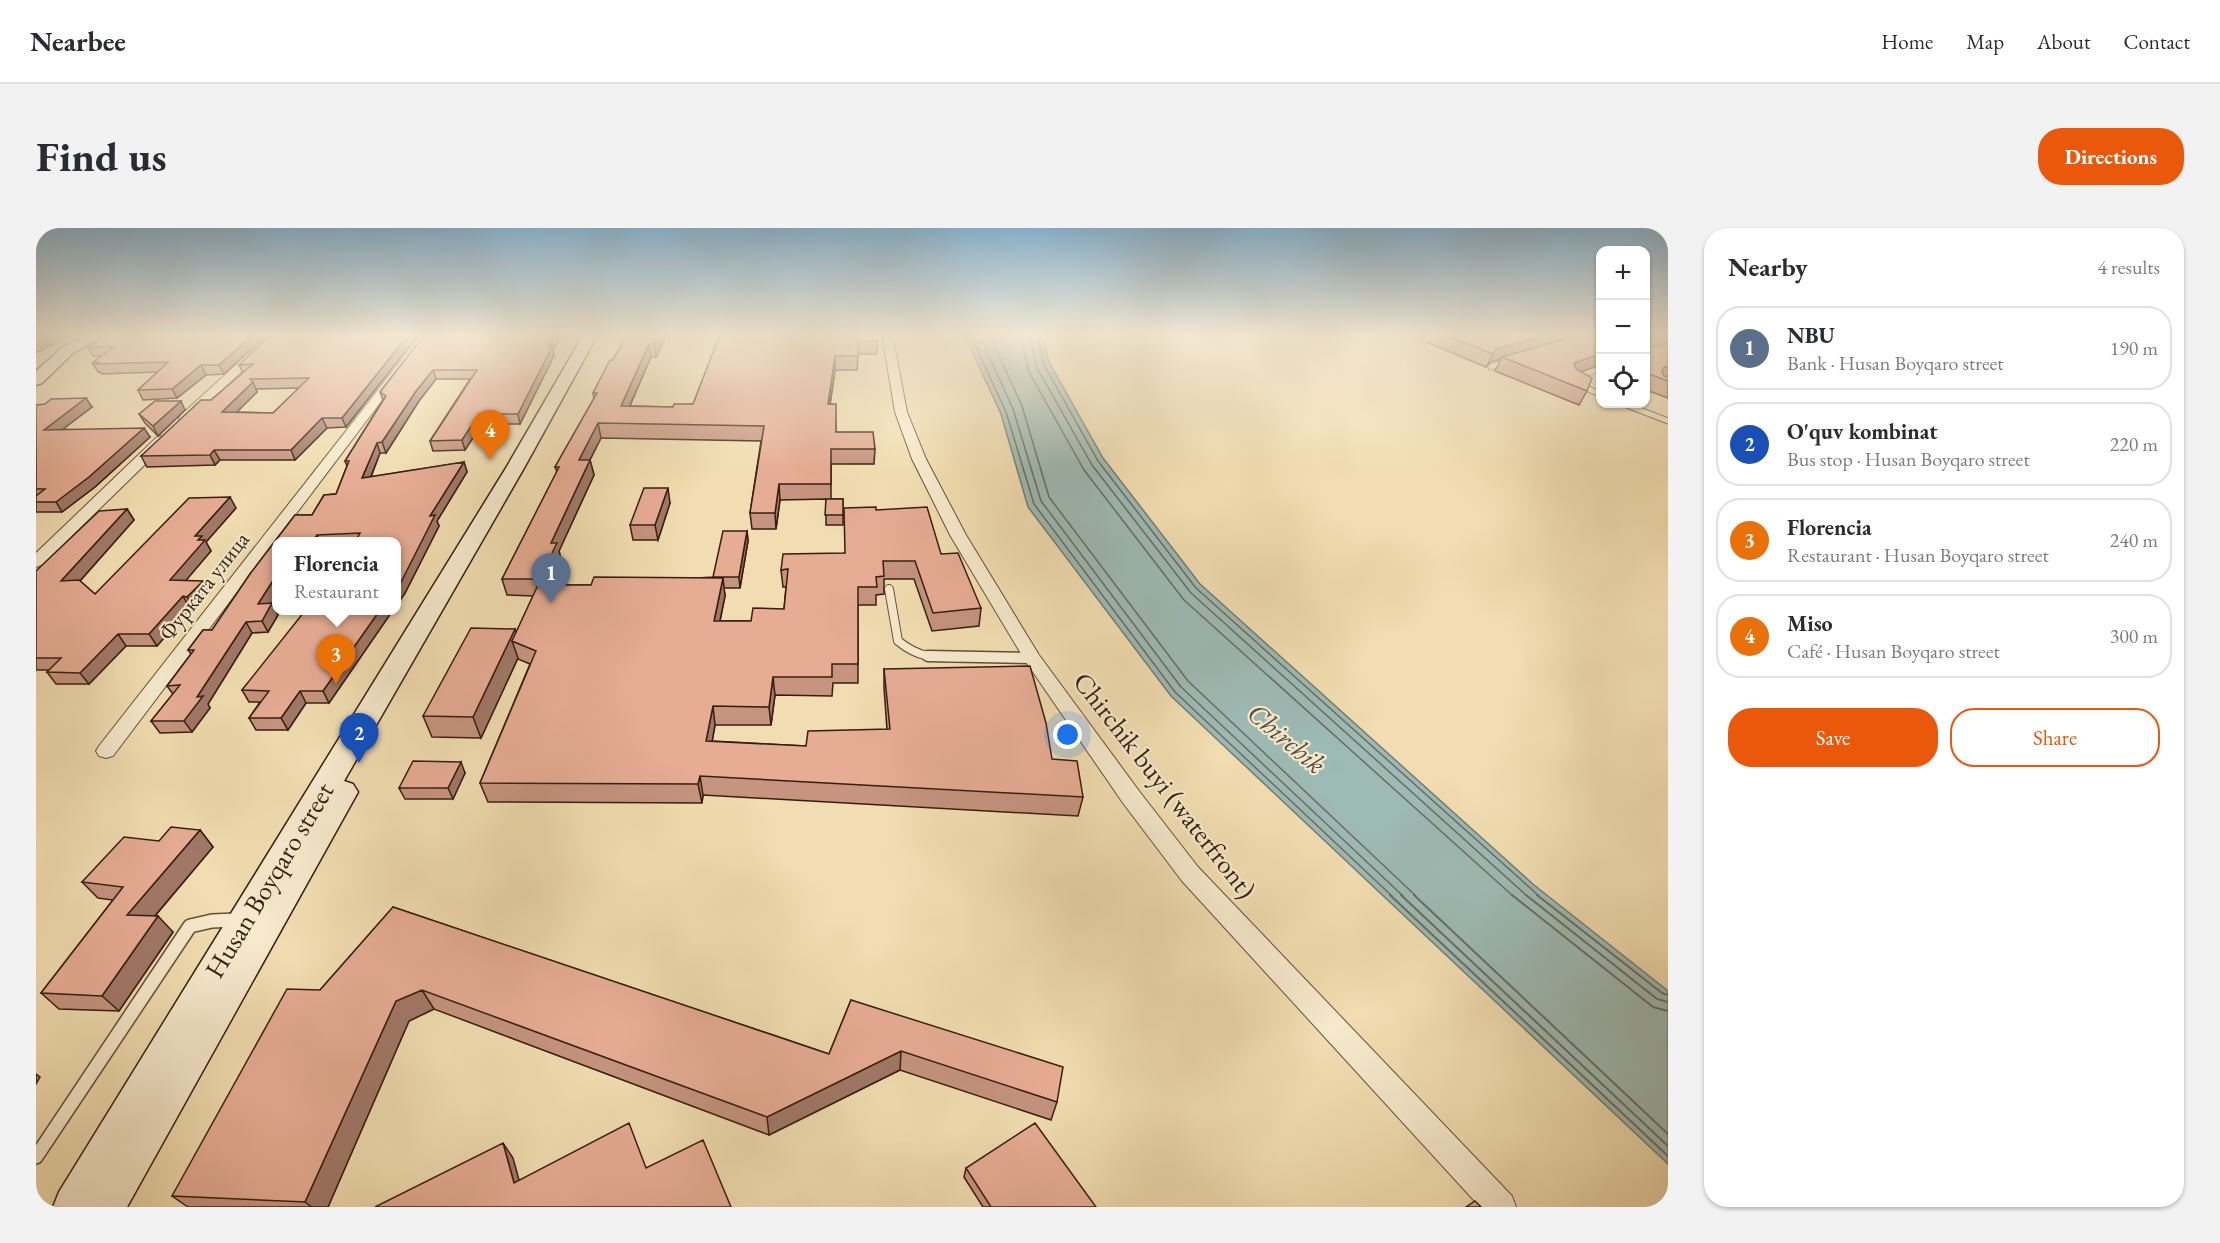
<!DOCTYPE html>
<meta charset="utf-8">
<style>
:root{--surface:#fff;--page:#f2f2f3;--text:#2b2b33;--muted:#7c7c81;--line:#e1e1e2;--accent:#ea580c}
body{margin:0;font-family:"EB Garamond",serif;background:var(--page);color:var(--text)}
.controls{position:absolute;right:18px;top:18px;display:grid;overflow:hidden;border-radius:12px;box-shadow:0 2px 4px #0004}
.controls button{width:54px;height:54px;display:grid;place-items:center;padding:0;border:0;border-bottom:2px solid var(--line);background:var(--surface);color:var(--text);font:30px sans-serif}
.you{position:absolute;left:1032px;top:507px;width:21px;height:21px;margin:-15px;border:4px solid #fff;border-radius:50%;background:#1a73e8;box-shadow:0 0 0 9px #1a73e833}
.badge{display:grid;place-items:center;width:39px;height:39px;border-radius:50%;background:var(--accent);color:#fff;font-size:20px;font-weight:700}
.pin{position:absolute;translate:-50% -50px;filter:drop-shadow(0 2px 3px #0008)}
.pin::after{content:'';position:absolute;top:32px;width:21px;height:18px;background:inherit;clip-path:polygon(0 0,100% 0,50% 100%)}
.popup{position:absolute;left:236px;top:309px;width:129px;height:78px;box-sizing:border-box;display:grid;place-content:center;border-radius:12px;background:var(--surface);filter:drop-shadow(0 2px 4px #0005);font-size:20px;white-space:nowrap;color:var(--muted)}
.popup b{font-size:22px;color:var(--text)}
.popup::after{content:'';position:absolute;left:50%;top:100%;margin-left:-12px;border:12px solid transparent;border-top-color:var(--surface)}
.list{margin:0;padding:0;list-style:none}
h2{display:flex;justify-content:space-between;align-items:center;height:78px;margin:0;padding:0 24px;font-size:26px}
h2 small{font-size:20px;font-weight:400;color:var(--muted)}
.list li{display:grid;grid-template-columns:39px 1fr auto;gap:18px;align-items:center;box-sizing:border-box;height:84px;margin:0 12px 12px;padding:0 12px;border:2px solid var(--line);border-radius:24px}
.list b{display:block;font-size:22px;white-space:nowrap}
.list p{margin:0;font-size:20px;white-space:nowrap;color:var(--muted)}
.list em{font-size:20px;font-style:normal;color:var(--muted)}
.actions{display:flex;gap:12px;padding:18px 24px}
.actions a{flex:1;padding:14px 0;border:2px solid var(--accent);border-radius:24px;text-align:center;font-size:21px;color:var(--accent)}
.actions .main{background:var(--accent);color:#fff}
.icon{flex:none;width:33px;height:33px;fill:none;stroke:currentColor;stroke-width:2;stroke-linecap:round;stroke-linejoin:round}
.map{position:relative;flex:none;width:1632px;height:979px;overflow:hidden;border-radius:24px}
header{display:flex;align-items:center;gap:36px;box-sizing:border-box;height:84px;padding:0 30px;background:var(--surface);border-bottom:2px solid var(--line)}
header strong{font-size:28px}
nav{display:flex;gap:33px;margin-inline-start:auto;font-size:21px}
.intro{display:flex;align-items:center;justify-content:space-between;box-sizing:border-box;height:144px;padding:0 36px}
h1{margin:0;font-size:42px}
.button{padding:15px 27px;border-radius:24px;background:var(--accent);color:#fff;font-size:21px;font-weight:700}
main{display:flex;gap:36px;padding:0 36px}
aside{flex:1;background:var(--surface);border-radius:24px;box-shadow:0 2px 4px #0004}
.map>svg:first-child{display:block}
.water{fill:#9dbab4;stroke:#747c72;stroke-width:1.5}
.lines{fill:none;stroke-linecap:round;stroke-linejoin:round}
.shore-far1{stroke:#6a6c62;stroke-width:1.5}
.shore{stroke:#6a6c62;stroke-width:2}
.lane-far3-casing{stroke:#664e38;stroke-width:7}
.lane-far2-casing{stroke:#664e38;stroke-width:10}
.lane-far1-casing{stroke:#664e38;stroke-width:13}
.lane-casing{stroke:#664e38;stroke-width:16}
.street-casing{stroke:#664e38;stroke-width:2}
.secondary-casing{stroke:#371f10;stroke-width:3}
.lane-far3{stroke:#f6e9cc;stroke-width:5}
.lane-far2{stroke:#f6e9cc;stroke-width:8}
.lane-far1{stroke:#f6e9cc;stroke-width:10}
.lane{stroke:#f6e9cc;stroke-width:13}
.street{fill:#f6e9cc;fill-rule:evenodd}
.secondary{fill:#f6e9cc;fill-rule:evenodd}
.wall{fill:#c6947f;stroke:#371f10;stroke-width:1.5;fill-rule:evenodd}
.shaded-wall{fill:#a17868;stroke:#371f10;stroke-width:1.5}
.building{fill:#e6ac94;stroke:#371f10;stroke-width:1.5;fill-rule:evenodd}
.labels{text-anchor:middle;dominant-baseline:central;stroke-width:4.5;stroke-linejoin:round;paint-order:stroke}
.far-street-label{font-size:22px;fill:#371f10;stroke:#f6e9cc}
.street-label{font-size:27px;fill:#371f10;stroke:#f6e9cc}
.water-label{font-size:28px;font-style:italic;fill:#564e41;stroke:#f6e9cc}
</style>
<header>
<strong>Nearbee</strong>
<nav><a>Home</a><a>Map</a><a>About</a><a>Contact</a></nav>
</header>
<div class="intro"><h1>Find us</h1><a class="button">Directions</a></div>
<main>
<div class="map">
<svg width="1632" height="979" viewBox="0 0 1632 979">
<rect width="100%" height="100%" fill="#f1ddb1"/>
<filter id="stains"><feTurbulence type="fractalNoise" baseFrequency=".00333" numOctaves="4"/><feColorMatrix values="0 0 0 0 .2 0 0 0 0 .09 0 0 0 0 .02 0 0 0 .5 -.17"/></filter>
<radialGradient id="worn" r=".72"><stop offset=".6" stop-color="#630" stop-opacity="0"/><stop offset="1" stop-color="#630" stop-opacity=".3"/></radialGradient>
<path class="water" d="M928,106H1006L1013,134L1067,230L1164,356L1498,657L1632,763V936L1135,468L992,279L965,186Z"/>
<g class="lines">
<path class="shore-far1" d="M934,106L970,184L998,276L1139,464L1356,668
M943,106L977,181L1005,273L1145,459L1367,668
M953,106L986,178L1013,269L1152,453L1380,668
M984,106L993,144L1048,242L1148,372L1477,668
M993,106L1001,140L1056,237L1155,365L1491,668
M1001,106L1008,137L1062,233L1160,360L1503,668"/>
<path class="shore" d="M1354,667L1632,928
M1365,667L1632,918
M1378,667L1632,906
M1476,667L1617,779L1632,783
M1490,667L1621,771L1632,774
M1501,667L1626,765L1632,767"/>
<defs>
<path id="lane-far3" d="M1455,139L1472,133
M1538,149L1564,141
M1543,157L1564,166
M1588,176L1632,193"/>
<path id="lane-far2" d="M853,361L862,413C887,433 902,429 933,429"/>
<path id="lane-far1" d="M892,428L996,430"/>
<path id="lane" d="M0,929L154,698L176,693L201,692"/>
<path id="street" d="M234,106H245L153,193H145L143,190L145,187Z
M386,106H396L77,528L70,530L63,528L60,523L63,518Z
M846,106H856L871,184L890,231L930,307L1003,427L1103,563L1162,639L1476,968L1480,979H1444L1146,653L1087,575L990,434L914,307L876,231L859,184Z
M126,208L131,209L133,212L131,215L6,337L0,339V325L121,209Z"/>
<path id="secondary" d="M53,106H71L37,125L6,155L0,157V143L27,119Z
M548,106H562L488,240L308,553L317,556L322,564L91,979H17L23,964L470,240Z"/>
</defs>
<use href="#lane-far3" class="lane-far3-casing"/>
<use href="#lane-far2" class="lane-far2-casing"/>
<use href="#lane-far1" class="lane-far1-casing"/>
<use href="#lane" class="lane-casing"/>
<use href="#street" class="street-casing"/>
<use href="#secondary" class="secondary-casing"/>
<use href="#lane-far3" class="lane-far3"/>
<use href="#lane-far2" class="lane-far2"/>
<use href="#lane-far1" class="lane-far1"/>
<use href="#lane" class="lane"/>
<use href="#street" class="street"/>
<use href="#secondary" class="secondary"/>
</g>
<path class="wall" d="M72,106H231L188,146L170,147L141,170L107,172L102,162L122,144L65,146L64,144H62L56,135L65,128H57L52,119Z
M383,106L310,199L291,200L259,232H184L179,237L111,239L105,228L175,172L207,145L203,137ZM263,160L237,185L200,184L221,164L220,161Z
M389,106H524L517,123L518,128L484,196H446L429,222L397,223L394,213L434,151H400L383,173L350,225H344L335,249L428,234L431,244L401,293L403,298L369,365L360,378V314H240V369L236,375L242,387L232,404L216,405L172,476L174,480L156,504L124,505L115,493L137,466L131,458L155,426L152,422L167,402H176L214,346L259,287H276L288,267L300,266L311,238L309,233L347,172L344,164Z
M592,106H631L620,129H615L594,178L637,179L657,176L841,106V126H822L821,142H799L794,176L800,204L839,221L838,236H795V271H807V297H790V271L744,272L740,301H716L714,285L725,213L565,210L554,232L558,247L523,323L525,331L513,357H555L677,349L711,303L712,313L704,360H688L689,368L684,393H715L748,381L750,359H747L745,342L809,325L840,282L905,326L945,380L943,398L896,403L878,351H848V366L840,367V377H822V455H797L796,468L739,467L735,497H679L676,513L770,518L851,502L848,460V441L1016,531L1047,569L1042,588L667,567L666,575L452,574L444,555L494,436L482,431V430L445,510L396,509L387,488L480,405L497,368L471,367L466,351L521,244L519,239L558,170L557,165Z
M1371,106H1564L1544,144L1551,163L1543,177L1459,143L1465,131L1454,134L1450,139Z
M1610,106H1632V148H1630L1632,149V170L1610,162Z
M0,177L56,179L26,201L114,209L59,259L26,284H0Z
M149,182L122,208L109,195L103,186Z
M634,275L622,312H597L594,297Z
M200,280L170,314L175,323L150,352L174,365L158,380H154L121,418H90L53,456H20L11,444L13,442H0V343L91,281L98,292L44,353L59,366Z
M275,382H357L293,475H270L252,502H220L213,490L224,474H213L206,462Z
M429,545L417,571H369L363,560Z
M164,602L177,619L119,688L137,704L83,783L23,781L5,765L77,672L62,670L46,654L123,613Z
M357,679L793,826L815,772L1021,874L1015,892L864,842L733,907L398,781L373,793L292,979H152L136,968L284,762Z
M930,940L1060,979H947L928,949Z"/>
<path class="shaded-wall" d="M0,106H38L0,125Z
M218,106H231L188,146L183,137Z
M373,106H383L310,199L306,190Z
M518,106H524L517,123L518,128L484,196L482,186Z
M623,106H631L620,129L618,116Z
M1514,106H1551L1466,129L1465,131L1454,134L1450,139L1460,121Z
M1628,106H1632V114L1631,115L1610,122L1616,109Z
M613,116L615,129L587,193L585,178Z
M1564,126V137L1531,149L1538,135Z
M799,128V142L792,191V176Z
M165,137L170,147L141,170L136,161Z
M1632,138V148L1625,151L1622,149L1628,139Z
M397,142L400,151L383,173L350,225L346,214L380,163Z
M217,154L221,164L191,194L186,184Z
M50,170L56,179L14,211L8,202Z
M145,173L149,182L122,208L117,198Z
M443,186L446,196L429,222L426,212Z
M286,190L291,200L259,232L255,222Z
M562,195L565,210L546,247L543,232Z
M108,200L114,209L59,259L26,284L20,274Z
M341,215L344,225L330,261L326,250Z
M178,222L184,232L179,237L174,227Z
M554,232L558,247L523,323L525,331L508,368L503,351L515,315Z
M428,234L431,244L401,293L403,298L369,365L360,378V360L394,288Z
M743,256L744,272L740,301L739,285Z
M632,260L634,275L622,312L619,297Z
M194,269L200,280L170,314L175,323L141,363L134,352L159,308Z
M91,281L98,292L34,364L25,353Z
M711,303L712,313L704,360L703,349Z
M281,307L284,314H276Z
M240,348V369L228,387L222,376Z
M687,350L689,368L680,412L678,393Z
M167,353L174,365L158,380L151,369Z
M147,368L154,380L121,418L113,406Z
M236,375L242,387L232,404L226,393Z
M344,382H357L293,475L287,463Z
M210,394L216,405L172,476L174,480L156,504L148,493L161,469Z
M479,401L484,416L476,413L482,430L445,510L437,489Z
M82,406L90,418L53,456L44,445Z
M737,449L739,467L735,497L733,479Z
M264,463L270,475L252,502L245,490Z
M677,478L679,497L673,532L670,513Z
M425,534L429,545L417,571L412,560Z
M664,548L667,567L666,575L662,556Z
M164,602L177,619L106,703L91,687Z
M122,688L137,704L83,783L66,768Z
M386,762L398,781L373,793L292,979H276L269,974L360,773Z
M865,823L864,842L733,907L731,889Z
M0,846L4,849L0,856Z
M467,915L477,930L488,970L478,955Z"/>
<path class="building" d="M72,106H218L183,137H165L136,161L102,162L132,134L60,136L62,134L56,135L78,119H52Z
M235,106H373L306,190H286L255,222H178L174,227L105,228L165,172H175L217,136L203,137ZM273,150L237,185L186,184L217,154L214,151Z
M389,106H518L512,119H516L482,186H443L426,212L394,213L441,142H397L380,163L346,214L341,215L326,250L428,234L394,288L399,287L365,354L360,360V314H319L324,305L281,307L276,314H240V348L222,376L236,375L226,393L210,394L161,469L167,468L148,493H115L144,457L131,458L158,422H152L167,402H176L214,346L259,287H276L288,267L300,266L313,233H309L350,168L344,164Z
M592,106H623L618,116H613L585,178L637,179L638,176H657L684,106H841V113H822V128H799L792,176H800V204H837L839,221H795V256H743L739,285H714L728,198L562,195L543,232H554L515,315H521L503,351H466L523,239H519L561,165H557L574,132H577Z
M1407,106H1514L1460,121L1457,126Z
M1546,106H1564V126L1538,135L1540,141L1556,150L1551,163L1466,129Z
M1610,106H1628L1616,109L1613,115L1619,119L1632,115V138L1628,139L1626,143L1628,148L1632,149V153L1610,145Z
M50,170L8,202L108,200L53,249L20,274H0V268L9,261H0V177L9,176L15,171Z
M119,173H145L117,198L103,186Z
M608,260H632L619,297H594Z
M194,269L159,308H166L162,312H169L134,352L167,353L151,369L147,368L113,406H82L44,445L11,444L25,430H0V343L63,283L91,281L25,353L43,352L59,366L153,270Z
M790,271H807V287H789Z
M840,279V282L891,279L905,326L922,325L945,380L897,385L879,333H847L848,348L840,349L841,359H822V436H796V449H737L733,479L677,478L670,513L770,518L772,503L854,501L848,441L994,438L1010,495L1016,531L1041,533L1047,569L664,548L662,556L444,555L500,423L476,413L502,357H555L558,349L687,350L678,393H715L717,380L748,381L752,341L745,342L747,326L809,325L808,280Z
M687,303H711L703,349H677Z
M275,382H344L287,463H264L245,490H213L233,463L206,462L268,384H274Z
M435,400L479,401L437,489L387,488Z
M377,533L425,534L412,560H363Z
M135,599L164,602L91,687L122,688L66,768L5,765L87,659L46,654L88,609L123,613Z
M357,679L793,826L815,772L1027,839L1021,874L865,823L731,889L386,762L360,773L269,974L136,968L251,761L284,762Z
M593,895L610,940L667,912L695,979H339L467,915L478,955Z
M999,895L1060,979H955L930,940Z
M1439,973L1445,979H1430Z"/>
<linearGradient id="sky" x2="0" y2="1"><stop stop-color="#8ab6d3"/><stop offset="0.44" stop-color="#f9f0dc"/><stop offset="1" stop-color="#f9f0dc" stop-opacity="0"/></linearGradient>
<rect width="1632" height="243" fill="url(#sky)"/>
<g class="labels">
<g class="far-street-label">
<text transform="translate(168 358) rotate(-52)">Фурката улица</text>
</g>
<g class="street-label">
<text transform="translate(1129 557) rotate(52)">Chirchik buyi (waterfront)</text>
<text transform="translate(233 652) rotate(-59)">Husan Boyqaro street</text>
</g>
<g class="water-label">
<text transform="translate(1251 510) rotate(40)">Chirchik</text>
</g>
</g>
<rect width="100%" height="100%" filter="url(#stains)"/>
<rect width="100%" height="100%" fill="url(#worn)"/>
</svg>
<div class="controls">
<button>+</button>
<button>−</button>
<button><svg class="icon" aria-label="locate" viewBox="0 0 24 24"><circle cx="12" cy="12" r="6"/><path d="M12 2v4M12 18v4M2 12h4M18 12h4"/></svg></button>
</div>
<div class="you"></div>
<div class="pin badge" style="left:515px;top:375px;background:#5c6f8a">1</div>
<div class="pin badge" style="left:323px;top:535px;background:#1a4fb4">2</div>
<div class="pin badge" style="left:300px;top:456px;background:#e8710a">3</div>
<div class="popup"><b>Florencia</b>Restaurant</div>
<div class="pin badge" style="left:454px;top:232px;background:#e8710a">4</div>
</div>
<aside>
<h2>Nearby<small>4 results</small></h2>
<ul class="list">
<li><span class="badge" style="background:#5c6f8a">1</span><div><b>NBU</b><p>Bank · Husan Boyqaro street</p></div><em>190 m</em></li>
<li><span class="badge" style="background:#1a4fb4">2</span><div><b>O'quv kombinat</b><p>Bus stop · Husan Boyqaro street</p></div><em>220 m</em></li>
<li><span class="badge" style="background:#e8710a">3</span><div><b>Florencia</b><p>Restaurant · Husan Boyqaro street</p></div><em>240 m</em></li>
<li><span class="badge" style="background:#e8710a">4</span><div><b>Miso</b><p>Café · Husan Boyqaro street</p></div><em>300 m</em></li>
</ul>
<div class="actions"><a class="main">Save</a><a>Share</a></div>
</aside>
</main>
